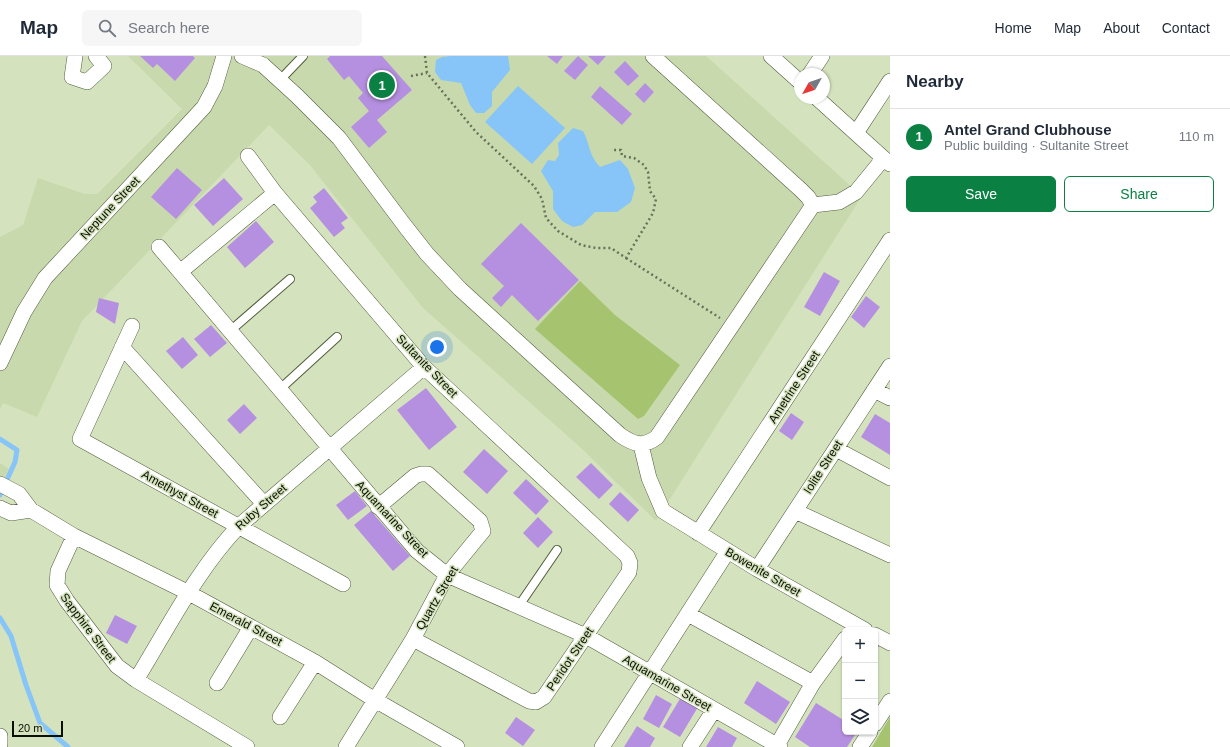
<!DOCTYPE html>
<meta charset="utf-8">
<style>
:root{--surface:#fff;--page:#f6f6f7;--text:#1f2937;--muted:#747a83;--line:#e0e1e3;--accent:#0b8043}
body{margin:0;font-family:Helvetica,sans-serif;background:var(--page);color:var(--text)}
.controls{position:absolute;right:12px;bottom:12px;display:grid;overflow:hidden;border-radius:6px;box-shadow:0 1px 3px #0004}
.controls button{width:36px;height:36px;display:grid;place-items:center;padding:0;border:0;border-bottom:1px solid var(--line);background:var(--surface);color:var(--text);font:20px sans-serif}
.compass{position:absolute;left:794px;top:12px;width:36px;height:36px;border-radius:50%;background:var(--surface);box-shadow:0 1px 3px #0004;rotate:230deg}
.scale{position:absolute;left:12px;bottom:10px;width:51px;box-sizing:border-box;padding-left:4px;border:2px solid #0a0e03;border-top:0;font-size:11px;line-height:14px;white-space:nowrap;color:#0a0e03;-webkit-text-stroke:3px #d4e3bd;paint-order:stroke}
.you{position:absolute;left:437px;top:291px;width:14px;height:14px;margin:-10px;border:3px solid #fff;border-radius:50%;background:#1a73e8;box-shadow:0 0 0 6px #1a73e833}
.badge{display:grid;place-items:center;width:26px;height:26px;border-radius:50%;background:var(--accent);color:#fff;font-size:13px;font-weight:700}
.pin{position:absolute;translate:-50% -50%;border:2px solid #fff;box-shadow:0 1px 4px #0006}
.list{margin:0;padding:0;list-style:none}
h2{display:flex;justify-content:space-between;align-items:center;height:52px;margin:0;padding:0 16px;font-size:17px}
h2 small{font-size:13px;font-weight:400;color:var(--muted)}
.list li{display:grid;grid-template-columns:26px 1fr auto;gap:12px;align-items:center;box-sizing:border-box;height:56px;padding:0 16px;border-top:1px solid var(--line)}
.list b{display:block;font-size:15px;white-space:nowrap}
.list p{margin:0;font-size:13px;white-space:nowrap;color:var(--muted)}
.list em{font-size:13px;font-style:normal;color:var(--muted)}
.actions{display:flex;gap:8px;padding:12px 16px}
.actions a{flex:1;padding:9px 0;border:1px solid var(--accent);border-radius:6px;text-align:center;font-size:14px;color:var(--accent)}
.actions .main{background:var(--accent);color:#fff}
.icon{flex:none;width:22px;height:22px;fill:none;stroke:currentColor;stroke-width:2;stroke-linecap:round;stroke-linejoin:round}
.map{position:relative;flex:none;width:890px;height:691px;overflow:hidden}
header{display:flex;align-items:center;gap:24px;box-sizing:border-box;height:56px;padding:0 20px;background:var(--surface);border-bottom:1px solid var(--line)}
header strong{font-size:19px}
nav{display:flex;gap:22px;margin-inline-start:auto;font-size:14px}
.search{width:280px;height:36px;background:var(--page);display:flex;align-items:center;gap:10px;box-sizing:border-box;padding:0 14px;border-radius:6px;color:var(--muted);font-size:15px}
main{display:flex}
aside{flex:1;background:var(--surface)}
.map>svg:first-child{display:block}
.built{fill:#c8daad}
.green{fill:#a6c370}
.water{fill:#87c4f7}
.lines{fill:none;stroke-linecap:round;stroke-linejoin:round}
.stream{stroke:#87c4f7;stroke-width:5}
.building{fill:#b690e0}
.lane-casing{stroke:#515d3c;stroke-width:10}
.street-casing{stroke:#515d3c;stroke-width:16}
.path{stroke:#68715a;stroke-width:2.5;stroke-dasharray:2 3;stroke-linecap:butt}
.lane{stroke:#fff;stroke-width:8}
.street{stroke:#fff;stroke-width:15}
.labels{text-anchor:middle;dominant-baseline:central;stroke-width:3;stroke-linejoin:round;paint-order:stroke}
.street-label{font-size:12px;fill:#0a0e03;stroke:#d4e3bd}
</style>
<header>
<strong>Map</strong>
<div class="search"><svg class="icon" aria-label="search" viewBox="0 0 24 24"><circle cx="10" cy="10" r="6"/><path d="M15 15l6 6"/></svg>Search here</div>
<nav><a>Home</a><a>Map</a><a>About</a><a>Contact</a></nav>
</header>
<main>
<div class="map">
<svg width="890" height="691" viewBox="0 0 890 691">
<rect width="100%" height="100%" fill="#d4e3bd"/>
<path class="built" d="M128,0H706L862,140L656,465L580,391L423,252L309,108L269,69L82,265L37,361L3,347L0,353V181L23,169L38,122L85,138H97L182,53Z
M0,407L9,413L0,430Z"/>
<path class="green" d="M580,225L615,259L680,309L644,360L638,363L535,273Z
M890,661V691H872Z"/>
<path class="water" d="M451,0H508L510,14L492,36V50L484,57H476L470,49L461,27L441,24L435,16L436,4L442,1Z
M518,30L565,72L532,108L485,66Z
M573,72L583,75C590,88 589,100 600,111L620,104L628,113L635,132L631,146L617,156H595L582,169L573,171L562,165L553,153V135L541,115L548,104L555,105L559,99L558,87Z"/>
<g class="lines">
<path class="stream" d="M0,383L17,394L15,406L0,439
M0,562L11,580L26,629L40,667L68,691"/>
</g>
<path class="building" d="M140,0H193L195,2L175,25L157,8L153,12Z
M330,0H382L412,34L377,64L387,76L369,92L351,71L369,55L358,42L363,37L349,20L344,24L327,3Z
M547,0H563L557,8Z
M578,0L588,9L575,24L564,15Z
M588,0H606L598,9Z
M625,5L639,20L628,30L614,16Z
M645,27L654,36L644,47L635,38Z
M600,30L632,58L622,69L591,41Z
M177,112L202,134L176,163L151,141Z
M224,122L243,143L213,170L194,149Z
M324,132L348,162L341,167L345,172L334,181L310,152L317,146L313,141Z
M256,165L274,186L245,212L227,191Z
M521,167L579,224L538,265L512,239L501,251L492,242L504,230L481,208Z
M824,216L840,225L820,260L804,251Z
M866,240L880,251L864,272L851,261Z
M99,242L119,247L115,268L96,256Z
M211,269L227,287L210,301L194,283Z
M183,281L198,299L182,313L166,295Z
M426,332L457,371L429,394L397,354Z
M244,348L257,362L240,378L227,364Z
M791,357L804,366L792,384L779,375Z
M875,358L890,367V399L861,381Z
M484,393L508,415L487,438L463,416Z
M591,407L613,429L599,443L576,421Z
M526,423L549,445L536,459L513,437Z
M355,435L367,450L348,464L336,449Z
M620,436L639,454L628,466L609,448Z
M371,455L410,500L393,515L354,469Z
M538,461L553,476L538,492L523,477Z
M115,559L137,570L127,588L106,577Z
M875,583L881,587L875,596Z
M757,625L790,646L776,668L744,647Z
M656,639L672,648L659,672L643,663Z
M681,641L698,651L680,681L663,671Z
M816,647L845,665V676H857L847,691H810L795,681Z
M516,661L535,674L523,690L505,677Z
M637,670L655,682L650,691H624Z
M718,671L737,682L732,691H706Z"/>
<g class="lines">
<defs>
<path id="lane" d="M280,24L303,0
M230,275L290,223
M279,334L337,281
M518,551L557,494"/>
<path id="street" d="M75,0L72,21L87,26L104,10L96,0
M242,0L263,9L297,40L339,82L405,170L427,198L460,233L620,379C633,388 643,392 657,381L813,149L839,146L856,136L883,103
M653,0L801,134L808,141L813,149
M771,0L800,26
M810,18L822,0
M817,42L890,108
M856,77L890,25
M248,100L275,137L424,311L627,500L630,507L629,516L544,641L536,646L529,645L413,583
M159,191L417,495L447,519L586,580L780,691
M180,216L275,137
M132,270L80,383L343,528
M122,291L264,448
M0,307L24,256L45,222L204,51L215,30L224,0
M874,334L890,342
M641,389L649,422L663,455L757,513L865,574
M836,393L890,422
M0,428L19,438L31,454L74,480L189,537L315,606L375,644L457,691
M0,452L11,457L31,454
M795,455L890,499
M698,477L890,184
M74,480L58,515L57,529L67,545L117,610L136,624L247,691
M757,513L890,310
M688,558L813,627
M875,579L890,587
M136,624C168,572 197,514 239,470L424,311
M217,627L251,571
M280,661L315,606
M875,668L890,645
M0,680V688
M346,691L413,583L447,519L483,475L480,465L428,418H421L415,420L378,451
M602,691L728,495
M690,691L714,654
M776,691L813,627L845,583
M860,691L870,676"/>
</defs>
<use href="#lane" class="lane-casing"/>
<use href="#street" class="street-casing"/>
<path class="path" d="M425,0L427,17L476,76L534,130L542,143L546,162L558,175L581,189L596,192H611L626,202L653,157L656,143L650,135L648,116L644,109L634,102L622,100L621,94H611
M411,20L427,17
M626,202L720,262"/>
<use href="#lane" class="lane"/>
<use href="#street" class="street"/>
</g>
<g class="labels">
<g class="street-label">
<text transform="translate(110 152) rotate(-47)">Neptune Street</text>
<text transform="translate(427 310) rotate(46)">Sultanite Street</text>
<text transform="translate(794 331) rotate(-57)">Ametrine Street</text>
<text transform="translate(823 411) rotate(-57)">Iolite Street</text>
<text transform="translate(180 438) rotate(29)">Amethyst Street</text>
<text transform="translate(261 451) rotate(-41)">Ruby Street</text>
<text transform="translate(392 463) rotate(47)">Aquamarine Street</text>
<text transform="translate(763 516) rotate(30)">Bowenite Street</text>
<text transform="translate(437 542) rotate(-60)">Quartz Street</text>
<text transform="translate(246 568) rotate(28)">Emerald Street</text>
<text transform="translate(88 572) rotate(53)">Sapphire Street</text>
<text transform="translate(570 603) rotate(-56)">Peridot Street</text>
<text transform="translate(667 627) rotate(30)">Aquamarine Street</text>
</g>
</g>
</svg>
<div class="controls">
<button>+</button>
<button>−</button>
<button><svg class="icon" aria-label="layers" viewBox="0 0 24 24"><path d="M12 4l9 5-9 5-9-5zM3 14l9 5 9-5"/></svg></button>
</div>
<svg class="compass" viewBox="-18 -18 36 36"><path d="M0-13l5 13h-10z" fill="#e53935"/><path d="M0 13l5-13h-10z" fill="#747a83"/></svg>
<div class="scale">20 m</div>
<div class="you"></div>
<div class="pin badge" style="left:382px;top:29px">1</div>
</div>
<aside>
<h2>Nearby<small></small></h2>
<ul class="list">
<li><span class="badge">1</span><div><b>Antel Grand Clubhouse</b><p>Public building · Sultanite Street</p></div><em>110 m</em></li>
</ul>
<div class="actions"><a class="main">Save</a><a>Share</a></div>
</aside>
</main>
